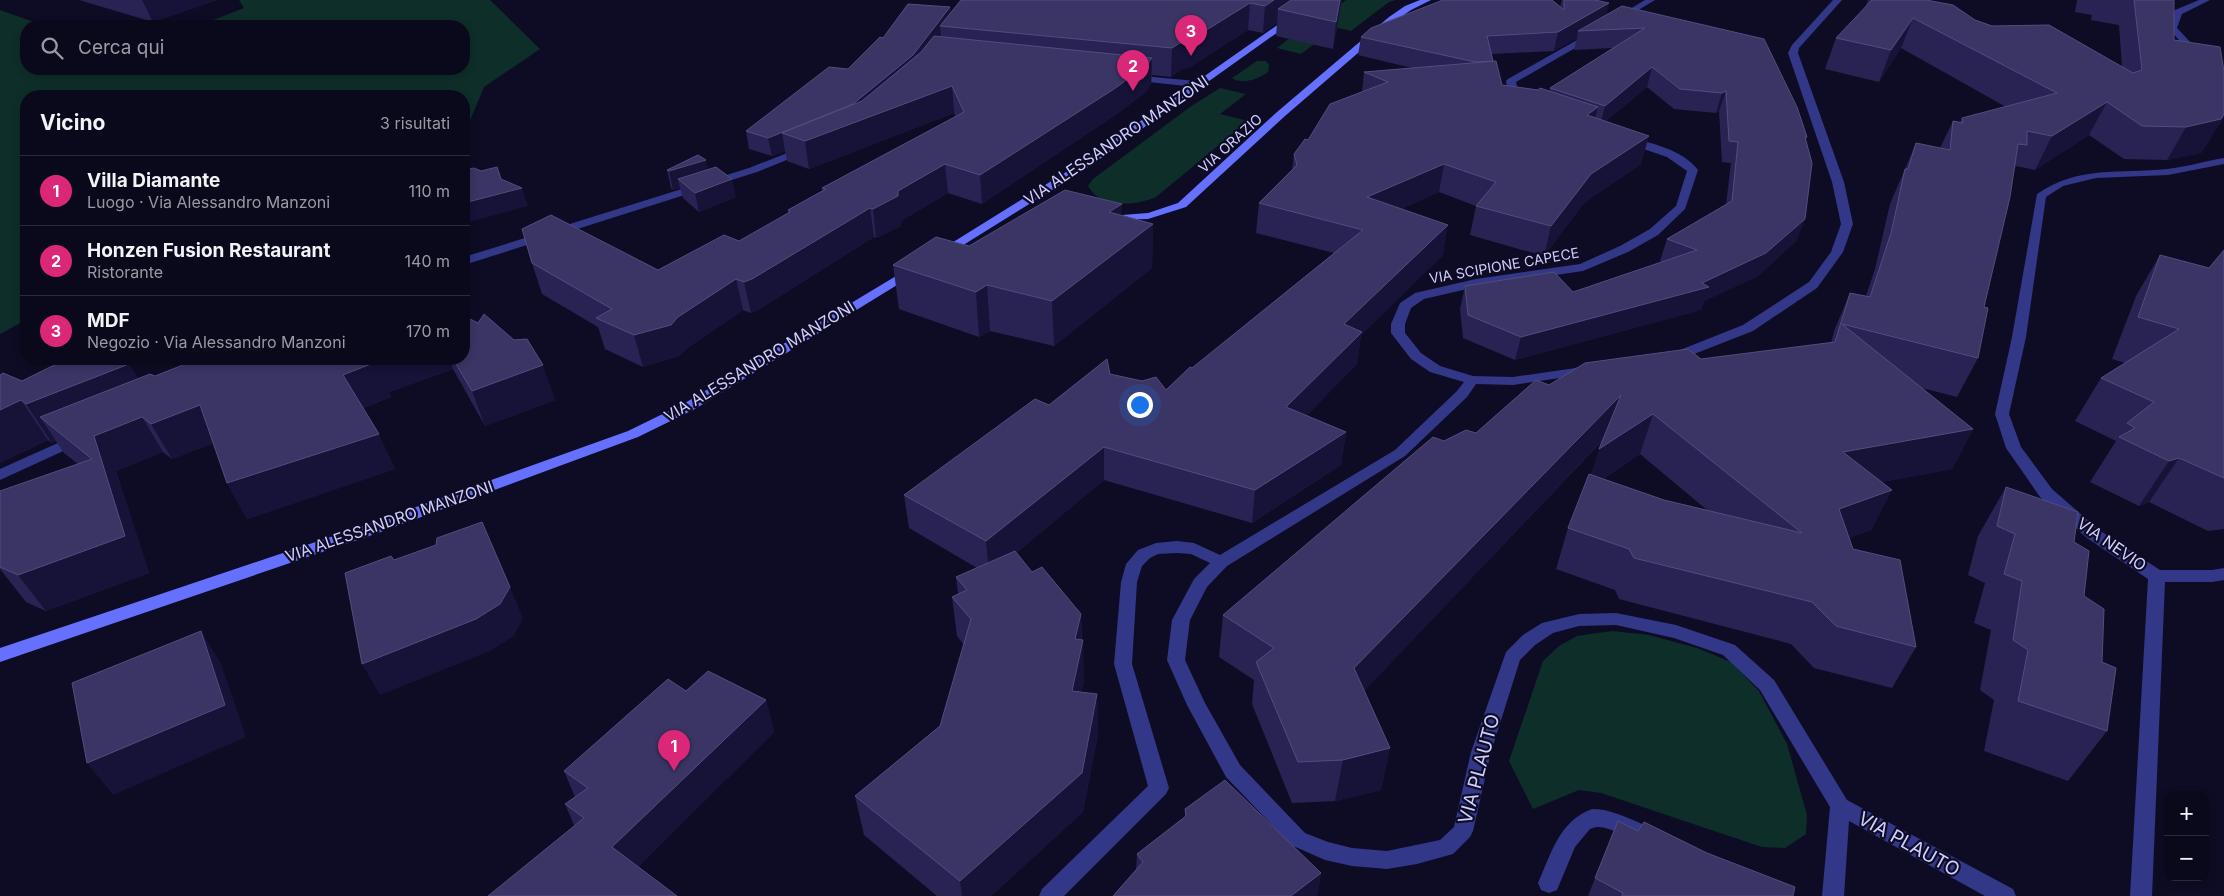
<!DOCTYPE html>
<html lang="it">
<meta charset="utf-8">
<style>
:root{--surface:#0a091b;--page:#131224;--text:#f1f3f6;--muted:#999aa3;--line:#2a2a3a;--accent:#db2777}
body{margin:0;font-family:Inter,sans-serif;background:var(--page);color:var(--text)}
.controls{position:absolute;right:15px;bottom:15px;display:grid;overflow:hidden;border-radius:10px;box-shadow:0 2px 8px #0003}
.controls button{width:45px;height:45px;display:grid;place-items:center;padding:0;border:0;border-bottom:1px solid var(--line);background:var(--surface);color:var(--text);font:25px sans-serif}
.you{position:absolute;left:1139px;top:404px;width:18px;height:18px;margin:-12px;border:4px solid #fff;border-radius:50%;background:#1a73e8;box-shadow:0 0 0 8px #1a73e833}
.badge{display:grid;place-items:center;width:32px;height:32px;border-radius:50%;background:var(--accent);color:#fff;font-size:16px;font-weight:700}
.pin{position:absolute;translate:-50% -41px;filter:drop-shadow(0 1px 2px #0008)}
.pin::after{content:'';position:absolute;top:26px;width:18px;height:15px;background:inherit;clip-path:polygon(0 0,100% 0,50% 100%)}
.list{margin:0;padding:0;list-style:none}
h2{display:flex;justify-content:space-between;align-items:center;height:65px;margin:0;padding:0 20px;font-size:21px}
h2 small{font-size:16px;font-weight:400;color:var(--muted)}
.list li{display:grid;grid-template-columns:32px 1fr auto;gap:15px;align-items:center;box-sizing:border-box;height:70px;padding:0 20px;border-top:1px solid var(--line)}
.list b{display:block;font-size:19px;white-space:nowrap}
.list p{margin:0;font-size:16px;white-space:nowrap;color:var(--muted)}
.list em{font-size:16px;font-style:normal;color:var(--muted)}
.icon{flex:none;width:28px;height:28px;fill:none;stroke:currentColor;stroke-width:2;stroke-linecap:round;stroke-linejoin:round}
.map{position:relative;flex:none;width:2224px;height:896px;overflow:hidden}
.search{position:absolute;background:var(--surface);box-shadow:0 2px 8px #0003;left:20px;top:20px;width:450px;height:55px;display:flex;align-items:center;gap:12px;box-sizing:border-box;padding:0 18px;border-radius:20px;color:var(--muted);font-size:19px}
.panel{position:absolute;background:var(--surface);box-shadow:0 2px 8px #0003;left:20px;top:90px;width:450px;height:275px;border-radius:20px}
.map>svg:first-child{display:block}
.green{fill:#0e2e2a}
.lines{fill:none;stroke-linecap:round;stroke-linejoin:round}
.street{fill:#323787;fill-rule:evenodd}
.secondary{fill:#6570ff;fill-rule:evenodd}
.wall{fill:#282353;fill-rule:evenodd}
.shaded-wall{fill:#161238}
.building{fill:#3a3565;stroke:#514d7e}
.labels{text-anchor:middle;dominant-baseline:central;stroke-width:4.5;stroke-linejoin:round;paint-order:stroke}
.far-street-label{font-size:14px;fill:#cfceff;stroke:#0e0c24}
.street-label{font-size:16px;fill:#cfceff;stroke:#0e0c24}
.near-street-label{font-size:19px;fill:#cfceff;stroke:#0e0c24}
</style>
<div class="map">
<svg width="2224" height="896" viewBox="0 0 2224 896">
<rect width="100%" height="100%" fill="#0e0c24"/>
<path class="green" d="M239,0H490L540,49L484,87L464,135V96H26V320L0,334V10L45,26H26V69H464V26H198L244,8Z
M1346,0H1396L1389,2L1351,31L1317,23Z
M1291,37L1317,42L1301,54L1277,48Z
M1257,61H1266L1269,65L1268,72C1259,79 1243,85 1232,78Z
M1220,88L1246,94L1220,114L1248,121L1156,197C1135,206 1100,209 1088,186L1093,179L1190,107Z
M1612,631L1649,635L1697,648L1731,662L1759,691L1787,744L1807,815L1806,834L1785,848L1762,847L1601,793L1579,790L1533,809L1509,761L1543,661L1559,646L1577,636Z"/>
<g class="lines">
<path class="street" d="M1645,0H1655L1620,21L1613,19Z
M1833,0H1842L1799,48L1798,53L1844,182L1853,224L1843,252L1817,288L1753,331L1689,356L1670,360L1665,359L1663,356L1665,353L1680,350L1743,325L1809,282L1831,252L1841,224L1832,182L1788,53L1792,45Z
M2199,0H2210L2182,14L2177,28L2224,78V87L2221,86L2168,28L2175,10Z
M1593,31L1597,34L1596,36L1516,82L1519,94L1526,99V103C1511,106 1508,92 1506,81L1508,79Z
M1132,75L1196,81L1201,84L1196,87L1129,80V76Z
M1627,137C1651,143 1682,149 1698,170L1685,209L1658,235L1628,252L1583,271L1476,287L1424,299L1411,308L1405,324V333L1421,353L1440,366L1473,376L1513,377L1589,366L1594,367L1596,370L1594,373L1513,385L1476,384L1467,397L1405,456L1227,566L1207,587L1190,620L1185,660L1205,703L1240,765L1305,833L1328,842L1352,848L1387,851L1440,840L1454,827L1471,752L1506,652L1523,635L1542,623L1579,614L1616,613L1676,625L1735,645L1774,680L1847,800L2013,889L2016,896H1985L1849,821L1844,896H1822L1830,807L1760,690L1723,655L1674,638L1616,625L1579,626L1553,633L1535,645L1520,660L1491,752L1473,831L1470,837L1453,854L1417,864L1387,869L1352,866L1325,860L1291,845L1226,777L1187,705L1167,660L1172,620L1194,579L1210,563L1191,554L1177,553L1158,554L1150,558L1142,566L1137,582L1132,664L1169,788L1166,794L1064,896H1039L1042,889L1148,786L1114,664L1121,582L1126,564L1138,550L1156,543L1177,541L1194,543L1220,555L1395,450L1457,391L1464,382L1430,372L1411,359L1391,333V324L1400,303L1415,293L1476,279L1580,264L1620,246L1650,229L1676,206L1687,171L1667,157L1623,142L1622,140Z
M805,146L809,147L810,149L809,151L757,172L464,265V257L749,168Z
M2224,158V164L2168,175L2096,178L2063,186L2046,197L2026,337L2009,414L2021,447L2052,489L2099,530L2160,570H2212L2224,568V580L2212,582H2165L2152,896H2130L2148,579L2087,538L2040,497L2006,448L1995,414L2012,337L2037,194C2080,165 2119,174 2167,169C2186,167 2205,161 2224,158Z
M78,434L83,436L85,439L83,442L0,480V469Z
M1592,809C1610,809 1626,817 1642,824L1645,830L1642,836C1624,843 1608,820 1590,829L1575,847L1557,890L1549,893L1541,890L1538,883C1551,854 1559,821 1592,809Z"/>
<path class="secondary" d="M1313,0H1323L1087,168L944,257L940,258L934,254L1079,164Z
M1420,0H1431L1411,10L1395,21L1285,116L1186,207L1148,219L1109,220L1107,218L1109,216L1148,213L1178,203L1277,112L1389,17L1405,6Z
M911,267L915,268L917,271L915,274L695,409L638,437L378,533L0,662V648L366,525L628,431L685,403Z"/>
</g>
<path class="wall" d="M79,0H217L153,22Z
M961,0H1342L1333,49L1276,36L1277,23L1263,33L1248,30L1190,67L1182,69L1171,77L1152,75L1151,84L1146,92L1114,116L982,204L948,193L901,221V226L876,238L874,237L758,310L751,313L743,310L686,349L679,356L643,367L605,349L598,327L542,294L532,263L658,270L739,241L788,213V210L822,191V188L956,117L954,113L809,169L787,161L785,151L772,156L749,149L746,131L848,69L883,38L950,7L951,13Z
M1562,0H1595L1606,15L1622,6L1807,137L1806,140L1805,219L1796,241L1758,276L1704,301L1701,310L1515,360L1463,338L1460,309L1465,286L1573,292L1662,262L1660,261L1667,239L1726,205L1731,163L1722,162L1719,111L1716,113L1674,109L1647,87L1606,121L1641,164L1584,203L1544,256L1470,235L1476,206L1439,192L1401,209L1443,255L1361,335L1357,364L1306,416L1346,432L1341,465L1252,523L1104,480L1016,553L1032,572L1081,614L1084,680L1081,692L1097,694L1098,734L1083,812L991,896H937L864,835L855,796L940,726L964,645L957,636L952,597L958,594L956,577L977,568L909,528L904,495L1049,405L1110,374L1166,390L1334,253L1256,233L1259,203L1292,170L1294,154L1308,140L1362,92L1364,72L1412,68L1358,55L1361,37L1560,7ZM1577,38L1574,50L1613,48L1550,88L1549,91L1502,85L1493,61L1491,54L1554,51Z
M1868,0H1927L1975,20L2122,67L2119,25L2091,20L2092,15L2075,12L2077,0H2174V40L2224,71V116L2201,153L2167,160L2124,159L2089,135L2035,170L2016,166L2013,172L1984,307L1978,358L1957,397L1922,388L1973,429L1952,469L1882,482L1892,490L1871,530L1849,538L1853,549L1916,647L1892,688L1814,668L1791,644L1619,599L1615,590L1556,569L1568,528L1591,475L1603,440L1364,691L1390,748L1381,790L1335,801L1292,803L1252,704L1254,680L1219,657L1223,615L1444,441L1476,433L1549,385L1701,359L1831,343L1834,331L1850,293L1866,296L1875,269L1890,204L1916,143L1940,148L1953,121L1960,122L1962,118L2006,107L1901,48L1879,82L1825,69L1836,38L1865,8ZM1640,454L1707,510L1664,500L1603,479Z
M667,170H708L736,197L699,212L683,198L680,188L673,190L671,188Z
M1122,215L1153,224L1152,268L1054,346L990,331L979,337L899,309L893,265L969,246Z
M2224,250V529L2208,531L2149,502L2139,506L2090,482L2116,441L2075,421L2101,378L2125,363L2112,359L2136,296L2160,255L2209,268Z
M198,359H464L555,400L485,426L453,369L389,392L391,397L363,408L395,469L247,519L227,483L213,443L172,459L163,452L116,471L149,573L46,611L26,602L0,569V491L78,464L64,453L56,441L52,443L48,440L0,463V375L22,381L129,364L138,379L155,376Z
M2006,487L2074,542L2084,596L2102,662L2107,731L2068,781L1984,751L1994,700L1980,690L1991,630L1974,623L1985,583L1968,575L1978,536Z
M766,700L774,732L638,867L574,825L565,804L575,797L564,771Z
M1185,809L1321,873L1317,896H1113L1136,870L1137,854L1185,817Z
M1618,821L1638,831L1793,896H1588Z"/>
<path class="shaded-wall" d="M142,0H217L153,22Z
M1274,0H1310L1278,9L1277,23L1263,33L1265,6Z
M1340,0H1342L1333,49L1336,22Z
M1250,3L1248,30L1190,67L1182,69L1171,77L1172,48L1183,41Z
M1609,3L1605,21L1578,31L1577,38L1554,51L1558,32Z
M950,7L951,22L940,26L941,36L915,72L952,86L954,113L809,169L805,141L782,133L785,151L772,156L768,138Z
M1913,18L1901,48L1879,82L1891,50Z
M1152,58L1151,84L1146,92L1114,116L982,204L980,175Z
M1652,67L1647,87L1600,126L1605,106Z
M1726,91L1719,111L1716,113L1722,93Z
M2107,102L2089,135L2035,170L2052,136Z
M1598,107L1591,134L1587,115Z
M2224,114L2211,138L2201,153L2167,160L2186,127Z
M1649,136L1641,164L1584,203L1544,256L1551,226L1591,174Z
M706,160L710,178L678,179L680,188L673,190L669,171Z
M945,164L948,193L901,221V226L876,238L873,209L898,191Z
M1444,164L1439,192L1363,226L1367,197Z
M732,179L736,197L699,212L695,193Z
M522,188L528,206L469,222L464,207V203Z
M1122,204L1121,247L1109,212Z
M464,208L468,220L464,221Z
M870,208L874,237L758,310L751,313L744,282Z
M1805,219L1796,241L1758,276L1704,301L1701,310L1515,360L1521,337L1702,283Z
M1153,224L1152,268L1054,346L1052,301Z
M1448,225L1443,255L1361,335L1357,364L1283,440L1286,407L1344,324Z
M736,279L743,310L686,349L679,356L643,367L634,335L678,317Z
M987,285L990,331L979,337L976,292Z
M373,359H449L453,369L389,392L391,397L359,409L343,375Z
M129,364L152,402L40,417L56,441L52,443L26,404Z
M543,365L555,400L485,426L472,391Z
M1621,395L1608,434L1347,709L1354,668Z
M21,400L48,440L0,463V410Z
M200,405L220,440L172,459L151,424Z
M1653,414L1640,454L1587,489L1599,449Z
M142,417L163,452L116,471L149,573L46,611L18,575L125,536L94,436Z
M1973,429L1952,469L1824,493L1843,452Z
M1346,432L1341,465L1252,523L1255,490Z
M379,434L395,469L247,519L227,483Z
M1104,447V480L989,575L986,541Z
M2179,458L2149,502L2139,506L2169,461Z
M1892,490L1871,530L1819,550L1839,509Z
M510,587L523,618L514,636L490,651L380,695L362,664Z
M1081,614L1082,645L1083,640L1084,680L1073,730L1072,691L1075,639Z
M201,631L221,663L246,737L113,795L87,763Z
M1097,694L1098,734L1083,812L991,896H962L960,881Z
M766,700L774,732L626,879L612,847Z
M1390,748L1381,790L1335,801L1343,760Z
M1321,873L1317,896H1291Z"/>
<path class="building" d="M961,0H1274L1265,6L1250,3L1192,39L1183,41L1172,48L940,26Z
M1291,0H1340L1336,22L1278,9Z
M1443,0H1552L1564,10V0H1595L1609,3L1558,32L1487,36L1493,61L1475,62L1361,37L1371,28Z
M1872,0H1926L1953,5L1975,20L1992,26L2049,25L2133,73L2142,70L2134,0H2174V40L2220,47L2224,71V114L2221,119L2186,127L2142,126L2107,102L2052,136L2027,131V145L2018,144L2010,197L1984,307L1988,308L1978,358L1842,324L1973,429L1843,452L1892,490L1839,509L1853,549L1900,560L1916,647L1836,626L1812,602L1634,558L1629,549L1568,528L1589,474L1664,500L1802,533L1653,414L1599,449L1621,395L1354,668L1390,748L1343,760L1298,762L1256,662L1274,648L1223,615L1433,437L1444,441L1466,430L1476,433L1536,380L1549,385L1585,363L1688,349L1701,359L1835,342L1850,293L1870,297L1891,233L1905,169H1908L1916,143L1950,150L1953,121L1963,123L1962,118L2057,93L1913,18L1891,50L1836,38Z
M908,4L950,7L913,55L853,104L768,138L746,131L829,67L848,69L880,37L883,38Z
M1622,6L1764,39L1797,107L1807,137H1805L1812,163L1805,219L1766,253L1702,283L1709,287L1521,337L1468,315L1465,286L1554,272L1573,292L1697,250L1667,239L1732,201L1738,142L1729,141L1726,91L1722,93L1680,89L1652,67L1605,106L1550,88L1645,28L1578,31Z
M934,36L1152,58L1146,66L1114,89L980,175L945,164L898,191V196L873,209L870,208L752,279L744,282L736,279L678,317L671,325L634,335L596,318L612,309L532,263L522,229L551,215L658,270L724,235L739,241L790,212L788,210L826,189L822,188L964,112L952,86L805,141L782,133L862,101L921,52Z
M1496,61L1502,85L1538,90L1540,88L1598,107L1587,115L1649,136L1591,174L1551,226L1476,206L1496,182L1444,164L1367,197L1448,225L1344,324L1362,332L1286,407L1346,432L1255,490L1104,447L986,541L904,495L1035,399L1049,405L1107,359L1110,374L1142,381L1156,377L1166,390L1190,367L1192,368L1363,230L1259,203L1297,165L1294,154L1305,139L1308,140L1330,104L1388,82L1364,72Z
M698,155L706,160L669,171L667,170Z
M497,167L501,179L522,188L464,203V170L474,168L481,171Z
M716,167L732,179L695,193L678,179Z
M1065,190L1122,204L1109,212L1153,224L1052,301L987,285L976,292L893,265L936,237L969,246Z
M2224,250V478L2179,458L2169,461L2119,437L2135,428L2127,423L2154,402L2101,378L2179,329L2138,317L2160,255L2209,268Z
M484,314L514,340L527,339L543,365L472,391L453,359H464V316L478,323Z
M70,359H115L129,364L26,404L21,400L0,410V375L3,373L22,381L50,367Z
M198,359H373L376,362L343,375L379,434L227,483L200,405L151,424L142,417L94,436L125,536L18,575L0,567V491L92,459L40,417L150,374L155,376Z
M2006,487L2078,512L2074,542L2089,551L2084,596L2104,609L2102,662L2116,668L2107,731L2018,701L2028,650L2013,640L2022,581L2004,574L2015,534L1997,526Z
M482,522L510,587L500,604L476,619L362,664L345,573L391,556L394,560L436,545L437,538Z
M1015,551L1032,572L1042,567L1081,614L1075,639L1083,640L1072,691L1097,694L1082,773L960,881L855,796L940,726L971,619L952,597L967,590L956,577Z
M201,631L225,705L87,763L72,683Z
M708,671L766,700L612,847L677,896H488L584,818L565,804L588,788L564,771L668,679L686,691Z
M1225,780L1321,873L1291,896H1113L1143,862L1137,854L1186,816L1185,809Z
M1618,821L1638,831L1644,822L1707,853L1795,887L1793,896H1622L1623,893L1595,878Z"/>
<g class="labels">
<g class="far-street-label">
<text transform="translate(1230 143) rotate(-42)">VIA ORAZIO</text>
<text transform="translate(1504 265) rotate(-10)">VIA SCIPIONE CAPECE</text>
</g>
<g class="street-label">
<text transform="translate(1116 140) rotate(-34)">VIA ALESSANDRO MANZONI</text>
<text transform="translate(759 361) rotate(-31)">VIA ALESSANDRO MANZONI</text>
<text transform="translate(389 521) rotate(-19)">VIA ALESSANDRO MANZONI</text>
<text transform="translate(2112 544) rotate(35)">VIA NEVIO</text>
</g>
<g class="near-street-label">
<text transform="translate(1479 769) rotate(-75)">VIA PLAUTO</text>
<text transform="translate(1909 844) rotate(29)">VIA PLAUTO</text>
</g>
</g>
</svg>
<div class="controls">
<button>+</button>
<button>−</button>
</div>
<div class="you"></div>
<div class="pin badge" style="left:674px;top:771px">1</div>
<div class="pin badge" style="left:1133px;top:91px">2</div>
<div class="pin badge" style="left:1191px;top:56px">3</div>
<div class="search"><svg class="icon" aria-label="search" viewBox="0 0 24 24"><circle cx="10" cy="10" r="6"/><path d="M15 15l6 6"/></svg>Cerca qui</div>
<section class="panel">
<h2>Vicino<small>3 risultati</small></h2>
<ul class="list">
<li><span class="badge">1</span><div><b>Villa Diamante</b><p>Luogo · Via Alessandro Manzoni</p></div><em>110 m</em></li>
<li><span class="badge">2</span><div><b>Honzen Fusion Restaurant</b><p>Ristorante</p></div><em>140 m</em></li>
<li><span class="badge">3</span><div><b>MDF</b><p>Negozio · Via Alessandro Manzoni</p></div><em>170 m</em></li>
</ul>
</section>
</div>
